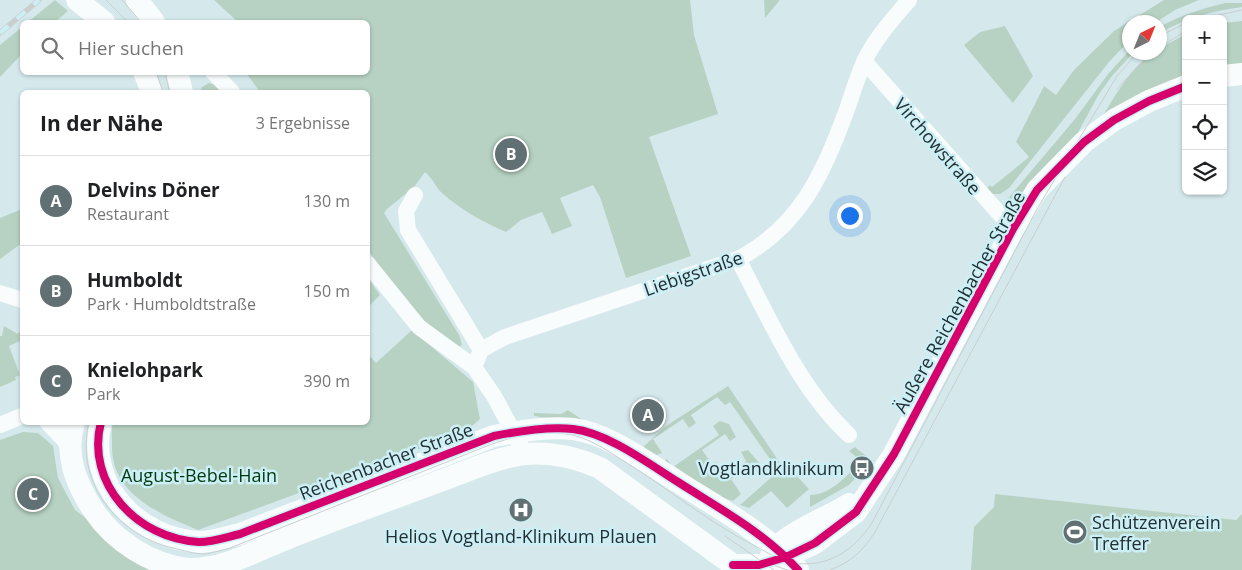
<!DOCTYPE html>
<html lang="de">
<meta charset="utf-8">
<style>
:root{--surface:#fff;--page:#f2f2f2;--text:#202124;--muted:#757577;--line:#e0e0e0;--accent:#617073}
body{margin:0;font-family:"Open Sans",sans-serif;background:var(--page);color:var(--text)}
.controls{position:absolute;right:15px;top:15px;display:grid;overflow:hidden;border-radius:8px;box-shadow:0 1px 4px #0004}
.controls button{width:45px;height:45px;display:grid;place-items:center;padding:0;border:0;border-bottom:1px solid var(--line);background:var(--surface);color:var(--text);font:25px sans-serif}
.compass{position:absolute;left:1122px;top:15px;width:45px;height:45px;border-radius:50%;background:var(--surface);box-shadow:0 1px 4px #0004;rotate:43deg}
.you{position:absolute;left:849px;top:215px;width:18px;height:18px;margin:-12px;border:4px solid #fff;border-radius:50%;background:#1a73e8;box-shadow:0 0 0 8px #1a73e833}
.badge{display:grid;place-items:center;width:32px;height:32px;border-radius:50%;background:var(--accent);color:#fff;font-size:16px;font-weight:700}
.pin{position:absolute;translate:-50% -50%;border:2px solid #fff;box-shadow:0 1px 5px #0006}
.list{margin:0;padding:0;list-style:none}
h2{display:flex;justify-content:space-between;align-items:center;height:65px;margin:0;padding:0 20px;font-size:21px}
h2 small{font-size:16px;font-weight:400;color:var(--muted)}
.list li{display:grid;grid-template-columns:32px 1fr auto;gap:15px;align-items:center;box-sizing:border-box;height:90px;padding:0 20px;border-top:1px solid var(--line)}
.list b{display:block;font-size:19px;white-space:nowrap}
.list p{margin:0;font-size:16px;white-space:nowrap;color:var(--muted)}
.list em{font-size:16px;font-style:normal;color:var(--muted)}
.icon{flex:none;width:28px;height:28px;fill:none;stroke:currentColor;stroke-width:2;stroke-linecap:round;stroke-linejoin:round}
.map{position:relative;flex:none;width:1242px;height:570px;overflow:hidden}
.search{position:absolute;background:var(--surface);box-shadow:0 1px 4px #0004;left:20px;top:20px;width:350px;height:55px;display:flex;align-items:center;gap:12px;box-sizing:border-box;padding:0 18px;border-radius:8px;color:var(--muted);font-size:19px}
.panel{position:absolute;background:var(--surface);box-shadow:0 1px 4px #0004;left:20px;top:90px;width:350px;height:335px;border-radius:8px}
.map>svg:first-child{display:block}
.green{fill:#b7d2c3}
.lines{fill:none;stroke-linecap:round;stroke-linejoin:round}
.street{stroke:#f9fcfc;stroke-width:16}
.secondary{stroke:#f9fcfc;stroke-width:22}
.tram{stroke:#c9cfcf;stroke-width:1}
.rail-casing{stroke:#c9cfcf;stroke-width:5.5}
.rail{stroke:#cceff5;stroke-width:4;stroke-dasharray:11;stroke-linecap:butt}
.cycleway-casing{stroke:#cceff5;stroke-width:11}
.cycleway{stroke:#d6006c;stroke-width:8}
.labels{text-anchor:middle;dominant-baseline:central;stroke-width:5;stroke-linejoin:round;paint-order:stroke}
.street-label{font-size:18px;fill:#222f32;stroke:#cceff5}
.poi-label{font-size:18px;fill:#222f32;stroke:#cceff5;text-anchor:end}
.park-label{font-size:18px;fill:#003a0e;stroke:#cceff5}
</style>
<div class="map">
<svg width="1242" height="570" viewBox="0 0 1242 570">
<rect width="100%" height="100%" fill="#d5e9ec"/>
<path class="green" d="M55,0L68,11L55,22H28Z
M214,0H690L694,35L718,114L649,137L691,256L626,278L600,197L593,185L560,198L572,226L552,234L542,212L521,220L506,232C483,222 461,210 442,193C436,188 434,180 425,172L414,187L387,209L384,213L459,335L462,345L458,347L431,328L398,292L368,250V92H260L246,73L368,72V22H238Z
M764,0H780L765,18Z
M1164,0H1199L1175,10L1156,22H1130L1129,41L1109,62L1009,188L1000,194H993L987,190L989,185L992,187L1029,157L1016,142L1044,86L1056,95L1074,70L1114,31Z
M1225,3H1242V7C1211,11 1186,18 1160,33V27C1180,15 1202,9 1225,3Z
M1242,21V64L1223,68V23Z
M1005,26L1033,76L1013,103L964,45L980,32Z
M22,27V54L0,77V45Z
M1186,34V77L1103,116C1112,100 1139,53 1160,52V48Z
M1129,51L1133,53L1112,76L1099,94L1075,138L1019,200L1005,202L1075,119L1108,74Z
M209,83L216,85L224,92H201L202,87Z
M22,209V243L0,259V218Z
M368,278L380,295L368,307Z
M4,326L18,334L22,329V340L9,346L20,375L15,377L16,380L0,387V336H2Z
M412,330L473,382L480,419L465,432L198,530C161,515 111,494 112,446C112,438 111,429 113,423L368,422V354L376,363Z
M728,386L780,463L811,464H778L772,462L730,402L725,405L717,397L691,415L696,423L689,428L683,419L653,439L662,453L656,455L641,449L666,426Z
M568,410L590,425L534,416V413L561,414Z
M720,421L729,424L736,437L730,441L725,434L702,450L712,464L716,462L726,476L746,461L741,452L748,450L767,472L759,477L751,466L731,479L741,494L733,501L724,498L663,462L667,459L673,467L719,435L713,426Z
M23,432L38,433L53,446L58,478L75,510L155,570H0V440Z
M855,447L872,461L849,485L810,507V495C830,495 845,477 859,464L860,460L849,451Z
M780,474L796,475L809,489L787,508L771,491L749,508L740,505L774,475Z
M995,494L1236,520L1242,514V570H971L974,527L994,507Z"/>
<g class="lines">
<path class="street" d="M864,61L1013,229
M213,72L232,92
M415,195L406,211L408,230L481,350
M738,259C770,320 799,388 849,435
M368,264L419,327L474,367L494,396L525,454
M0,293L22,300
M474,367L481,350L505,337L738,259C800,226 822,176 846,112C852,95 857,78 864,62C875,38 893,19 909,0
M47,422L65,441L70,453
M0,425L22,416"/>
<path class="secondary" d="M77,0L104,22
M137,0L154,22
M144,72L152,92
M177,72L182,92
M1223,76L1242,74
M74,422C64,455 76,484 94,511C114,541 151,565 188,569C221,570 252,553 281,541C333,520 387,501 440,481C467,471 498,457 526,454C552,452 577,458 600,468L740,570
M101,422C85,484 138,539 199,542C213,542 227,537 240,534L494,436C519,431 548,426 573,429C608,433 649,464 678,482C720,509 765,533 798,570
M769,561C776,535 827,519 849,504
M733,565H759L786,557L815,543L856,512L894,454L1013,229L1037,190L1084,142L1114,120L1149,101L1186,86"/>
<path class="tram" d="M106,0L128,22
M122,0L141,22
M1200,19L1242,10
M1160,36L1186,23
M1160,47L1186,31
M156,72L163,92
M165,72L169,90
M1117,89L1151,52
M89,422C74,482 117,535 173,548C183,550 194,554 204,554C212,553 222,550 230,548L492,444C516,436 541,429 567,434C589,437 609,452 627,463C670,490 710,523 755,546C767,552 780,561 793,563C828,568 853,551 872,523L1037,209L1117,76L1138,52
M725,536L774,570
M769,564L788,570
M830,570C851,562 863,551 875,532L1065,177"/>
<defs>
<path id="rail" d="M0,33L39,0"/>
</defs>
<use href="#rail" class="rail-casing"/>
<use href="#rail" class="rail"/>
<defs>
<path id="cycleway" d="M101,422C85,484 138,539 199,542C213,542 227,537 240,534L494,436C519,431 548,426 573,429C608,433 649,464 678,482C720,509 765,533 798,570
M733,565H759L786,557L815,543L856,512L894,454L1013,229L1037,190L1084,142L1114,120L1149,101L1186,86"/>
</defs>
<use href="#cycleway" class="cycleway-casing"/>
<use href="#cycleway" class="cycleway"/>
</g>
<defs>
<symbol id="bus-disc" viewBox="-11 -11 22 22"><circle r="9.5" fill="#617073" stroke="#cceff5"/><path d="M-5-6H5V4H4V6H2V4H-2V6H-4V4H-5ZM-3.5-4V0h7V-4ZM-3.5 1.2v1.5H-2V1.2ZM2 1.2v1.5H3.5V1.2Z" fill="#fff"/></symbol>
<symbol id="hospital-disc" viewBox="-11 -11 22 22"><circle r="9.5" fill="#617073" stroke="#cceff5"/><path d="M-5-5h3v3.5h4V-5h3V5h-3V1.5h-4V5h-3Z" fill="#fff"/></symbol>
<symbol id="stadium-disc" viewBox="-11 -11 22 22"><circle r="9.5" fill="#617073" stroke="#cceff5"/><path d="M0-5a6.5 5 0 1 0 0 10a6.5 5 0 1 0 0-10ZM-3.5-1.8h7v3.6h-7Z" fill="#fff"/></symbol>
</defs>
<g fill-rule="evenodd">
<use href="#bus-disc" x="848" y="454" width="28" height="28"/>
<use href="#hospital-disc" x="507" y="496" width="28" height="28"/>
<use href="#stadium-disc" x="1061" y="518" width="28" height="28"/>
</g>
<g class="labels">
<g class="street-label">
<text transform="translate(938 146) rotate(49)">Virchowstraße</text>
<text transform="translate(693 273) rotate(-19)">Liebigstraße</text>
<text transform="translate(959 302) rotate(-61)">Äußere Reichenbacher Straße</text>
<text transform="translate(386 461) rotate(-21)">Reichenbacher Straße</text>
</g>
<g class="poi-label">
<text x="844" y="468">Vogtlandklinikum</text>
<text x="1092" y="522" text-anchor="start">Schützenverein<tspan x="1092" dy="21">Treffer</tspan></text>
<text x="521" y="536" text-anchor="middle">Helios Vogtland-Klinikum Plauen</text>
</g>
<g class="park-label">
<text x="199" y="475">August-Bebel-Hain</text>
</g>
</g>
</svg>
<div class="controls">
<button>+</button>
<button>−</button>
<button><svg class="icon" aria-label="locate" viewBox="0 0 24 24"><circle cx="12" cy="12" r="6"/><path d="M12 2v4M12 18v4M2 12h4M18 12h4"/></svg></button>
<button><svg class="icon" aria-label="layers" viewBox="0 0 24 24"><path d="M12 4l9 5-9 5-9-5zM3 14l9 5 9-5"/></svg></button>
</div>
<svg class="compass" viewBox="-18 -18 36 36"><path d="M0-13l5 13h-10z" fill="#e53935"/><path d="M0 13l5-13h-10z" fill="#757577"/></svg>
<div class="you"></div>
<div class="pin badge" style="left:648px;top:415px">A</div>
<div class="pin badge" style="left:511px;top:154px">B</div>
<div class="pin badge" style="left:33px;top:494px">C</div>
<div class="search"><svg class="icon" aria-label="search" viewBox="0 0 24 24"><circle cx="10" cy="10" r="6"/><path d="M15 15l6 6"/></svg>Hier suchen</div>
<section class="panel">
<h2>In der Nähe<small>3 Ergebnisse</small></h2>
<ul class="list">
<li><span class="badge">A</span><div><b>Delvins Döner</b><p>Restaurant</p></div><em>130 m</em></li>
<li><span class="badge">B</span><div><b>Humboldt</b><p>Park · Humboldtstraße</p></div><em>150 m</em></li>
<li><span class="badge">C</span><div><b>Knielohpark</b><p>Park</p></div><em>390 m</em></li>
</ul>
</section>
</div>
